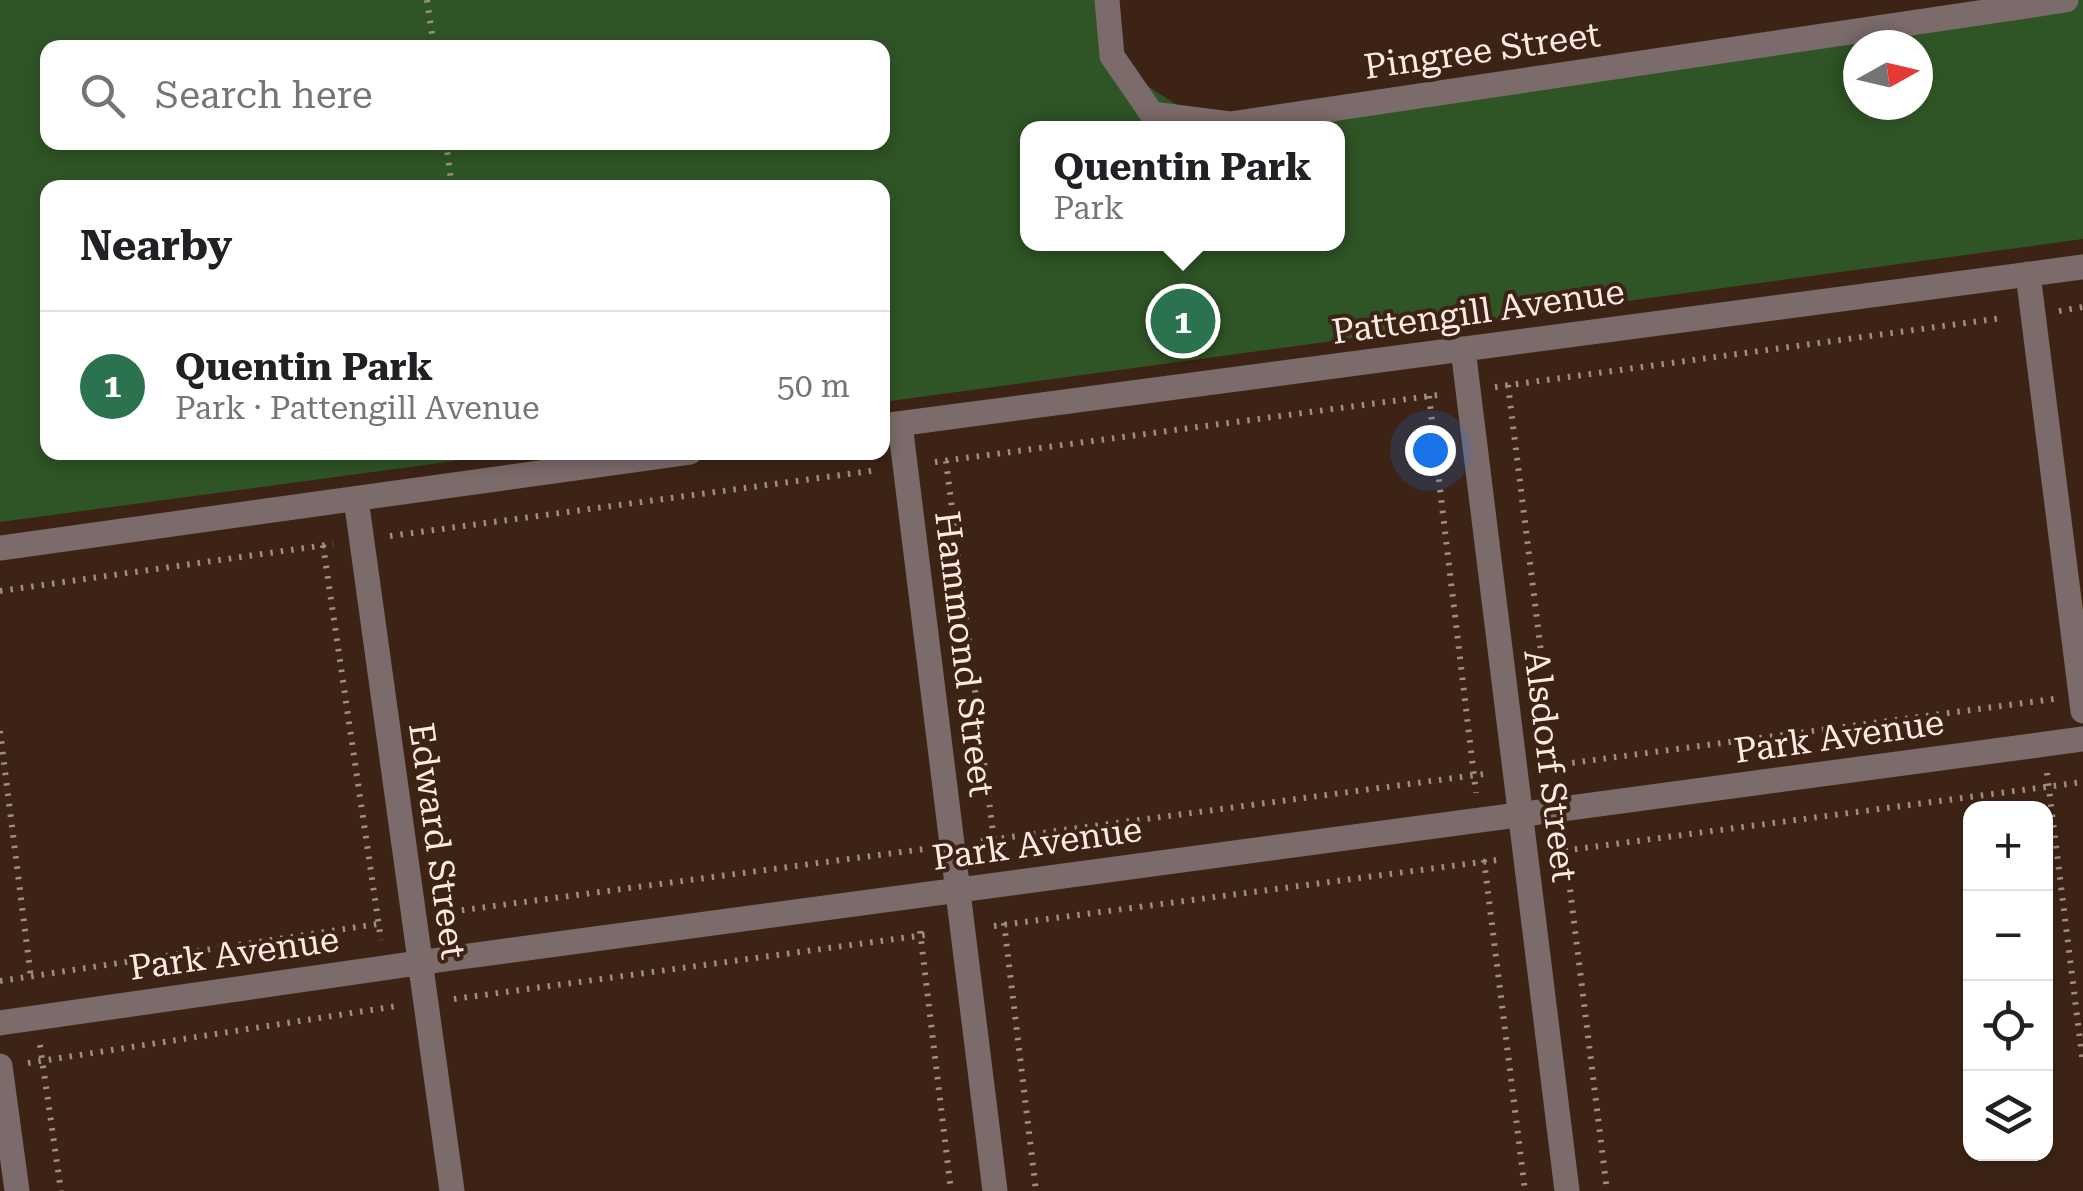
<!DOCTYPE html>
<meta charset="utf-8">
<style>
:root{--surface:#fff;--page:#f6f6f6;--text:#202124;--muted:#757577;--line:#e0e0e0;--accent:#2a734e}
body{margin:0;font-family:"Roboto Serif",serif;background:var(--page);color:var(--text)}
.controls{position:absolute;right:30px;bottom:30px;display:grid;overflow:hidden;border-radius:20px;box-shadow:0 5px 15px #0003}
.controls button{width:90px;height:90px;display:grid;place-items:center;padding:0;border:0;border-bottom:2px solid var(--line);background:var(--surface);color:var(--text);font:50px sans-serif}
.compass{position:absolute;left:1843px;top:30px;width:90px;height:90px;border-radius:50%;background:var(--surface);box-shadow:0 5px 15px #0003;rotate:82deg}
.you{position:absolute;left:1430px;top:450px;width:35px;height:35px;margin:-25px;border:8px solid #fff;border-radius:50%;background:#1a73e8;box-shadow:0 0 0 15px #1a73e833}
.badge{display:grid;place-items:center;width:65px;height:65px;border-radius:50%;background:var(--accent);color:#fff;font-size:32px;font-weight:700}
.pin{position:absolute;translate:-50% -50%;border:5px solid #fff;box-shadow:0 2px 10px #0006}
.popup{position:absolute;left:1020px;top:121px;width:325px;height:130px;box-sizing:border-box;display:grid;place-content:center;border-radius:20px;background:var(--surface);filter:drop-shadow(0 2px 8px #0005);font-size:32px;white-space:nowrap;color:var(--muted)}
.popup b{font-size:38px;color:var(--text)}
.popup::after{content:'';position:absolute;left:50%;top:100%;margin-left:-20px;border:20px solid transparent;border-top-color:var(--surface)}
.list{margin:0;padding:0;list-style:none}
h2{display:flex;justify-content:space-between;align-items:center;height:130px;margin:0;padding:0 40px;font-size:42px}
h2 small{font-size:32px;font-weight:400;color:var(--muted)}
.list li{display:grid;grid-template-columns:65px 1fr auto;gap:30px;align-items:center;box-sizing:border-box;height:150px;padding:0 40px;border-top:2px solid var(--line)}
.list b{display:block;font-size:38px;white-space:nowrap}
.list p{margin:0;font-size:32px;white-space:nowrap;color:var(--muted)}
.list em{font-size:32px;font-style:normal;color:var(--muted)}
.icon{flex:none;width:55px;height:55px;fill:none;stroke:currentColor;stroke-width:2;stroke-linecap:round;stroke-linejoin:round}
.map{position:relative;flex:none;width:2083px;height:1191px;overflow:hidden}
.search{position:absolute;background:var(--surface);box-shadow:0 5px 15px #0003;left:40px;top:40px;width:850px;height:110px;display:flex;align-items:center;gap:25px;box-sizing:border-box;padding:0 35px;border-radius:20px;color:var(--muted);font-size:38px}
.panel{position:absolute;background:var(--surface);box-shadow:0 5px 15px #0003;left:40px;top:180px;width:850px;height:280px;border-radius:20px}
.map>svg:first-child{display:block}
.green{fill:#2f5425;fill-rule:evenodd}
.lines{fill:none;stroke-linecap:round;stroke-linejoin:round}
.path{stroke:#a28c82;stroke-width:6;stroke-dasharray:2.5 8;stroke-linecap:butt}
.minor{stroke:#7b6b6a;stroke-width:25}
.labels{text-anchor:middle;dominant-baseline:central;stroke-width:8;stroke-linejoin:round;paint-order:stroke}
.street-label{font-size:35px;fill:#fdebe3;stroke:#3d2316}
</style>
<div class="map">
<svg width="2083" height="1191" viewBox="0 0 2083 1191">
<rect width="100%" height="100%" fill="#3d2316"/>
<path class="green" d="M0,0H1113L1122,70L1201,120L2053,0H2083V239L883,402L882,188H48V452L514,453L0,522ZM1858,45H1918V105H1858ZM48,48H882V142H48ZM1028,128H1338V244H1028Z"/>
<g class="lines">
<path class="path" d="M427,0L434,48
M446,142L452,188
M2059,311L2083,307
M1508,385L1557,781
M1495,387L2002,318
M1429,396L1476,793
M946,461L996,856
M935,462L1438,395
M390,536L878,470
M323,545L381,940
M0,591L333,544
M0,731L31,978
M1541,767L2054,699
M2047,773L2083,1064
M981,841L1484,774
M1565,848L1607,1191
M1554,852L2083,782
M1484,860L1525,1191
M441,913L924,849
M1004,923L1036,1191
M994,926L1497,860
M920,931L951,1191
M0,981L384,923
M454,999L932,934
M40,1045L61,1191
M28,1063L397,1006"/>
<path class="minor" d="M1107,0L1112,56L1152,114L1230,124L2066,0
M2028,274L2083,711
M1463,349L1567,1191
M900,424L995,1191
M882,426L2083,267
M356,499L452,1191
M0,548L690,452
M0,1023L453,958L2083,739
M0,1066L17,1191"/>
</g>
<g class="labels">
<g class="street-label">
<text transform="translate(1482 51) rotate(-8)">Pingree Street</text>
<text transform="translate(1478 312) rotate(-8)">Pattengill Avenue</text>
<text transform="translate(964 654) rotate(83)">Hammond Street</text>
<text transform="translate(1839 737) rotate(-8)">Park Avenue</text>
<text transform="translate(1550 766) rotate(83)">Alsdorf Street</text>
<text transform="translate(437 841) rotate(82)">Edward Street</text>
<text transform="translate(1037 844) rotate(-8)">Park Avenue</text>
<text transform="translate(234 954) rotate(-8)">Park Avenue</text>
</g>
</g>
</svg>
<div class="controls">
<button>+</button>
<button>−</button>
<button><svg class="icon" aria-label="locate" viewBox="0 0 24 24"><circle cx="12" cy="12" r="6"/><path d="M12 2v4M12 18v4M2 12h4M18 12h4"/></svg></button>
<button><svg class="icon" aria-label="layers" viewBox="0 0 24 24"><path d="M12 4l9 5-9 5-9-5zM3 14l9 5 9-5"/></svg></button>
</div>
<svg class="compass" viewBox="-18 -18 36 36"><path d="M0-13l5 13h-10z" fill="#e53935"/><path d="M0 13l5-13h-10z" fill="#757577"/></svg>
<div class="you"></div>
<div class="pin badge" style="left:1183px;top:321px">1</div>
<div class="popup"><b>Quentin Park</b>Park</div>
<div class="search"><svg class="icon" aria-label="search" viewBox="0 0 24 24"><circle cx="10" cy="10" r="6"/><path d="M15 15l6 6"/></svg>Search here</div>
<section class="panel">
<h2>Nearby<small></small></h2>
<ul class="list">
<li><span class="badge">1</span><div><b>Quentin Park</b><p>Park · Pattengill Avenue</p></div><em>50 m</em></li>
</ul>
</section>
</div>
